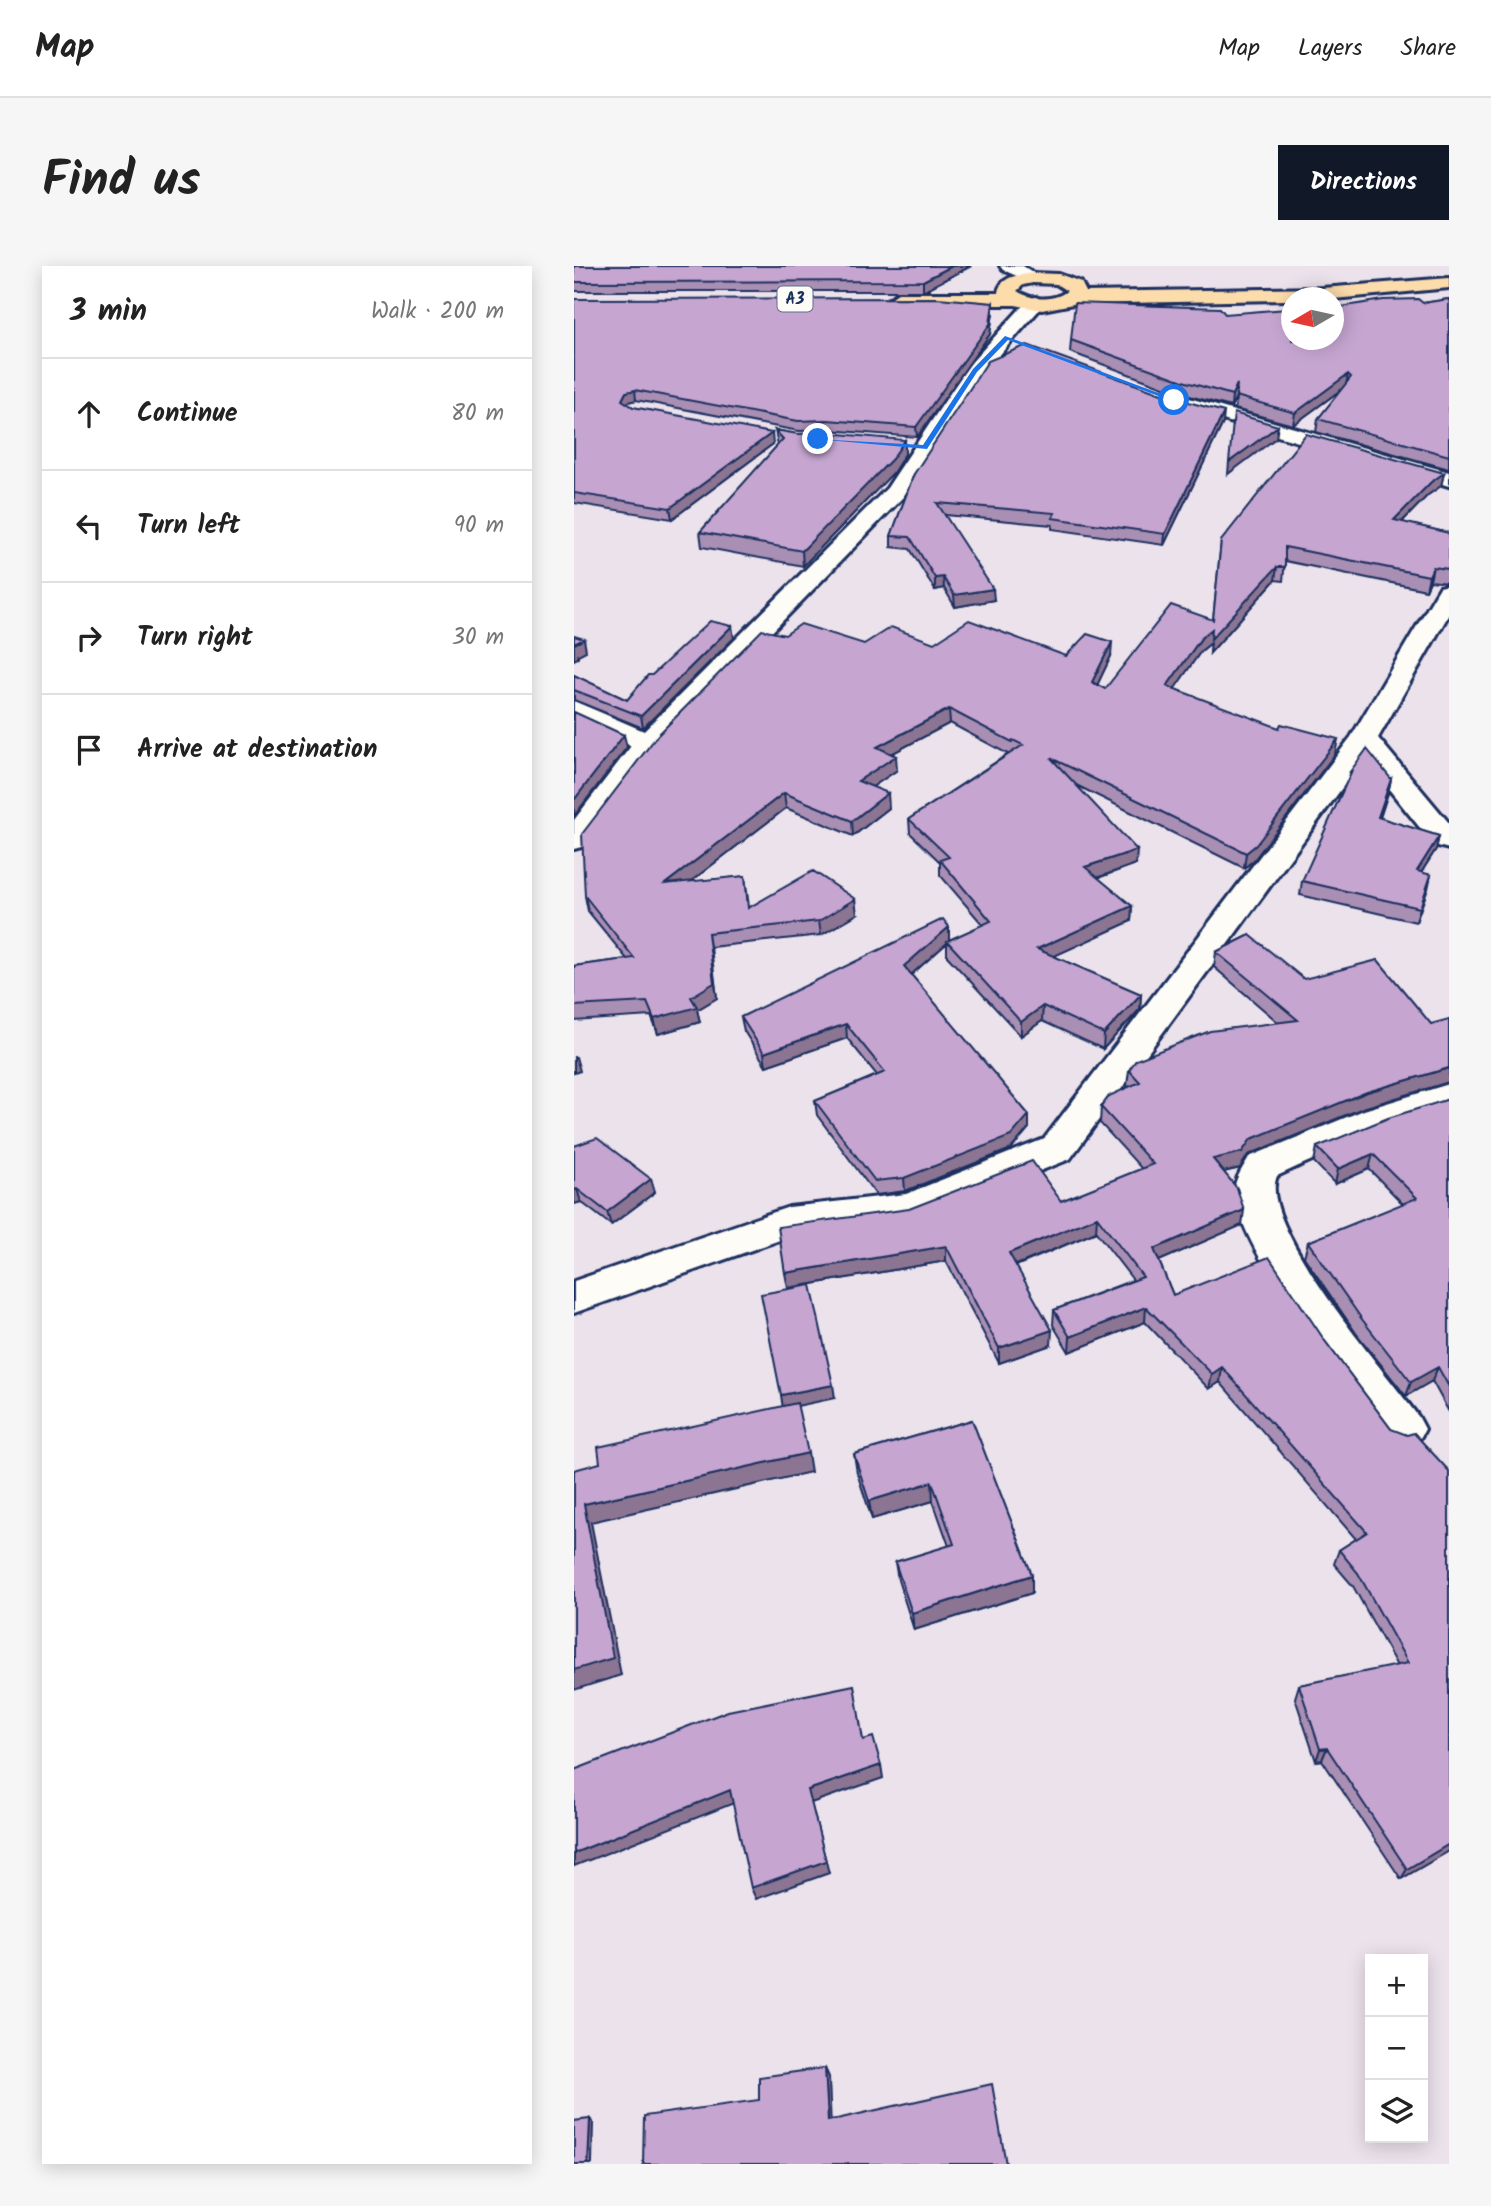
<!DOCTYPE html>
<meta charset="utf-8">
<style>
:root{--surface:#fff;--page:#f6f6f6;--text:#222;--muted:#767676;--line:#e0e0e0;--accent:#111827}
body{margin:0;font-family:Kalam,sans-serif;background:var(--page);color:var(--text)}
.controls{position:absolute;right:21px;bottom:21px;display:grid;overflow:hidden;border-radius:0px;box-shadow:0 4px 18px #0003}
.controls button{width:63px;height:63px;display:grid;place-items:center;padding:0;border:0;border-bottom:2px solid var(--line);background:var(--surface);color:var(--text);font:35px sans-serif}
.compass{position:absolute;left:707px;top:21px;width:63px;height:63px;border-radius:50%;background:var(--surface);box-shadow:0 4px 18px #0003;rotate:261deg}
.stop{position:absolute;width:21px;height:21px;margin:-16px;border:5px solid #1a73e8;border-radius:50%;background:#fff}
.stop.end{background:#1a73e8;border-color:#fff;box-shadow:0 2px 7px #0008}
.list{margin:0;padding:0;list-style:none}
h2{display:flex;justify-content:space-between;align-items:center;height:91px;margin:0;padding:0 28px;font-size:30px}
h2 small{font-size:23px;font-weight:400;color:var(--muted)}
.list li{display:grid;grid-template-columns:46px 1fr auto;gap:21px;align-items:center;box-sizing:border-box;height:112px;padding:0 28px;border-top:2px solid var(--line)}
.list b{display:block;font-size:26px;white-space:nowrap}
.list em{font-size:23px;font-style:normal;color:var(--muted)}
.icon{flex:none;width:38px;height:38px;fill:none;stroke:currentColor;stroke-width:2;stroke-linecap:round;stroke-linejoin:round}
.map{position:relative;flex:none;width:875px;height:1898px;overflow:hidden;border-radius:0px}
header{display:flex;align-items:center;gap:42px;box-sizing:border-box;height:98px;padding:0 35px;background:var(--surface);border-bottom:2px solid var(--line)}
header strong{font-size:33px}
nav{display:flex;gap:38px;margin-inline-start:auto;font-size:24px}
.intro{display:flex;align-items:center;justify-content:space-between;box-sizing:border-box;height:168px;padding:0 42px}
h1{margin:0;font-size:49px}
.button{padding:18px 32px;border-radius:0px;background:var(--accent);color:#fff;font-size:24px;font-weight:700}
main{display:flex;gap:42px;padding:0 42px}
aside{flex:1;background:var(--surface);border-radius:0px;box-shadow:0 4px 18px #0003}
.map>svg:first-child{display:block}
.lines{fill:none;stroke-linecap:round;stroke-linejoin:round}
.minor-casing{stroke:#1b2f5e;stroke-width:6}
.highway-casing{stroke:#1b2f5e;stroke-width:6}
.minor{fill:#fdfcf7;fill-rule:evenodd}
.highway{fill:#fddcac;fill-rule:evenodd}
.wall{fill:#aa8fb4;stroke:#1b2f5e;stroke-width:2}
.shaded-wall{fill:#8b7492;stroke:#1b2f5e;stroke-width:2}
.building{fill:#c6a6d1;stroke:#1b2f5e;stroke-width:2}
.route{fill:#1a73e8}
.labels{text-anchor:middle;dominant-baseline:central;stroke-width:5;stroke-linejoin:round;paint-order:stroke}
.shield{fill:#fdfcf7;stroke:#5f6c8c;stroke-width:2}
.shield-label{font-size:16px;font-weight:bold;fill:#1b2f5e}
</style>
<header>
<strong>Map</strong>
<nav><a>Map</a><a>Layers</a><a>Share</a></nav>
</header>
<div class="intro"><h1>Find us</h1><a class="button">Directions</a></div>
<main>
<aside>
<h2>3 min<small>Walk · 200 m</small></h2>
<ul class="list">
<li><svg class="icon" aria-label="ahead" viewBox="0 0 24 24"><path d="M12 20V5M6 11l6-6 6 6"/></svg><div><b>Continue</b></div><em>80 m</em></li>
<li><svg class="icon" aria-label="left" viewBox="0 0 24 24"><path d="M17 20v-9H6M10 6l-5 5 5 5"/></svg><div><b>Turn left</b></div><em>90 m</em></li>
<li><svg class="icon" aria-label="right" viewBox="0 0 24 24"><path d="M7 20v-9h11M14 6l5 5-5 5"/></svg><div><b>Turn right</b></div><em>30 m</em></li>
<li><svg class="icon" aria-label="arrive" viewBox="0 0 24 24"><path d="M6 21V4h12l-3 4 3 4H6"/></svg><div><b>Arrive at destination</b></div></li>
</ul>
</aside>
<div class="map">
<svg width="875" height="1898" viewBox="0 0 875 1898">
<rect width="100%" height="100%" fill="#ece2ec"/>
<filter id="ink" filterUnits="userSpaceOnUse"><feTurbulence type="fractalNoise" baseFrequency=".0143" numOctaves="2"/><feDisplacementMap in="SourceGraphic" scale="14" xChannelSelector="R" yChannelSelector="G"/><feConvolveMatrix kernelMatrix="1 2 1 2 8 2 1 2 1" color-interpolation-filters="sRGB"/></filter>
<g filter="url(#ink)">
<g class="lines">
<defs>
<path id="minor" d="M426,0H449L468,12L459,17L429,4Z
M462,31L471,37L409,108L329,231L84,483L11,580L0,583V554L57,480L0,453V435L70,465L313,222L394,100L455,33Z
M601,128L875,206V220L594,138L591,134L594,130Z
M875,319V348L804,472L875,557V583L864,580L847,563L790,492L496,893L336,956L217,970L0,1047V1015L215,941L332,928L470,873L777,471L863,326L866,321Z
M875,818V844C815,860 759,884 703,910C682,958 813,1108 844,1150L851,1163L844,1176L829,1181L814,1176C780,1129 655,973 661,920C662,911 670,900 675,891L790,844Z"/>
<path id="highway" d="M459,7L485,8L507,16L512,26L748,22L875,12V22L760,33L499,38L468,44L441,39H324L315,33L324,27H424C426,10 445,9 459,7ZM459,17L482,18L493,25C478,36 458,34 443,25L449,19Z"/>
</defs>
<use href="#minor" class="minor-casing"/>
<use href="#highway" class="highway-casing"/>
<use href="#minor" class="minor"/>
<use href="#highway" class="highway"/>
</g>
<path class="wall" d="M0,0H397L349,25H0Z
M0,33L419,37V46L416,68L343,171L254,164L225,165L62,134L54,136V138L59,141L199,178L98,253L0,237Z
M875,33V203L742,166L744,153L767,124L719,159L661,143L662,131L657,141L608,128L496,86L497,74L651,48L718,74L849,37Z
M649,157L590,279L478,263V259L371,249L420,334L381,341L370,322L361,324L336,283L317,281V270L340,208Z
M201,164L331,188L319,207L229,300L128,281L126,266L204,179Z
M870,207L867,220L854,229L828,256L875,267V317L856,315L852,324L711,295L709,315L701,314L636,387L637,377L627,385L600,423L761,488L680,594L670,602L502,519L562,598L524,612L558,640L557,655L479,690L567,728L566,743L529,783L468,755L447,770L373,690V677L337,709L455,849V862L437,883L331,925L302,929L243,849L241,835L303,809L273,772L192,800L170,765L167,751L375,661V674L409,659L366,609V596L336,567L335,553L434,488L376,457L317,488L323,504L298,521L315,542L279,570L212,542L116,616L171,610L175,641L283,648L247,669L137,681L143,732L123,744L126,756L84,768L77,750L0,755V700L53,693L14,645L11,630L211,369L290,378L360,377L492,390H537L523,419L531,423L639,354L647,275Z
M160,372L69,462L0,434V409L53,434L78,409Z
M817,513L814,527L806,552L865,570L862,583L847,607L857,609L842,656L726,629L728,615Z
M676,669L789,842L674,889L666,902L649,906L668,959L585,995L599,1029L751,1075L817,1163L875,1585L827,1613L748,1494L742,1495L721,1432L725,1419L823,1400L779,1320L760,1298L765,1284L782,1273L646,1116L635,1123L571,1056L495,1086L479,1059L480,1044L559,1014L522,966L442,1000L477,1079L425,1097L372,995L214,1022L487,935L568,903L526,857L527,841L555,821L553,819L555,804L705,757L640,701L642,686Z
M875,833V1146L858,1115L832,1130L782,1067L730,991L734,976L829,938L795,903L761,918L740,896L743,881Z
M0,880L77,913L81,926L37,959L7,936L0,938Z
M398,1154L458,1309V1327L340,1364L324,1314L321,1296L375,1280L359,1235L298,1253L283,1207L280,1188Z"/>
<path class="shaded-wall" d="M378,0H397L349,25V15Z
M419,37V46L416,68L343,171L342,161Z
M774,108L772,120L719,159L721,147Z
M663,118L662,131L657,141L658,129Z
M61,124L62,134L54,136L50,145L48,134L52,126Z
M650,146L649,157L590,279L591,268Z
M704,160L702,172L654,208L655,196Z
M198,167L199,178L98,253L96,242Z
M331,174V188L319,207L229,300L228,285Z
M870,207L867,220L854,229L817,267L820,254L857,216Z
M703,301L701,314L636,387L637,377L627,385L592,435L593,420L628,371Z
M859,301L856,315L852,324L855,310Z
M369,311L370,322L361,324V312Z
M419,323L420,334L381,341L380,329Z
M158,360L160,372L69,462L67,450Z
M10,373L12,385L4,389V392L0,394V378Z
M538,376L537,390L518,430V416Z
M375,443L376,457L304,495L303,481Z
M50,469L53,481L0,550V534Z
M764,473L761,488L680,594L670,602L672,587Z
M322,490L323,504L285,530L284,515Z
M817,513L814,527L801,565L804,551Z
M210,527L212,542L94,633L91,618Z
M314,527L315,542L279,570L278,555Z
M865,570L862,583L839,619L843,605Z
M563,584L562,598L511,616V601Z
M857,609L854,623L842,656L846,642Z
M281,633L283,648L247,669L245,655Z
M558,640L557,655L463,698V683Z
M375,661V675H373V677L331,714L330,700Z
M134,667L143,732L123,744L126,756L84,768L80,753L117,731Z
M567,728L566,743L529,783L530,768Z
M469,740L468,755L447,770V756Z
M272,758L273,772L192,800L190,787Z
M0,791H2L6,805L0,807Z
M875,802V816L789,842L674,889L666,902L637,909L639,893L677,873L793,826Z
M455,849V862L437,883L331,925L330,912Z
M799,888L795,903L761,918L764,903Z
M77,913L81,926L37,959L33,946Z
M3,923L7,936L0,938V924Z
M670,944L668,959L578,998L580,983Z
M523,951L522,966L435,1002V987Z
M372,980V995L214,1022L211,1007Z
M572,1041L571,1056L495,1086L496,1071Z
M478,1064L477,1079L425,1097V1082Z
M648,1101L646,1116L635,1123L638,1108Z
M864,1101L858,1115L832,1130L837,1116Z
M259,1119L261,1132L209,1143L207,1129Z
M234,1187L237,1206L17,1256L47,1409L0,1424V1404L10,1238Z
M358,1216L359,1235L298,1253L295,1235Z
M458,1309V1327L340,1364L338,1347Z
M753,1482L748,1494L742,1495L746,1483Z
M307,1499L309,1512L237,1537L255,1607L182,1633L177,1622L234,1524Z
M156,1524L160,1537L0,1600V1587Z
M875,1578V1585L827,1613L833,1603Z
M251,1802L255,1811L257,1863L254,1855Z
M16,1853L19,1856L18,1898H14Z"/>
<path class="building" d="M0,0H378L349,15L0,16Z
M364,32L419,37L416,58L342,161L253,154L224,155L61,124L52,126L48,134L59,141L198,167L96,242L0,227V33Z
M844,33L849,37L875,33V190L744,153L777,111L774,108L721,147L662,130L663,118L658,129L609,115L497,74L501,37L646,42L651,48L713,43L718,48V74H760V42L809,34Z
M453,79L593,130L650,146L591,268L478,252L481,247L363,237L419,323L380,329L369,311L361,312L336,271L317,270L340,208L414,95Z
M660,147L704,160L655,196Z
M201,164L224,168L253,167L331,174L318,193L228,285L126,266L209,173Z
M732,168L870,207L857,216L820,254L875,267V303L859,301L855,310L711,281V301H703L637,373L638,363L628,371L593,420L705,462L707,458L764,473L682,579L672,587L477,492L563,584L511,601L558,640L463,683L567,728L530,768L469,740L447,756L373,675L417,655L366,594L375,591L335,553L449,479L439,474L438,476L375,443L303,481L322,490L284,515L314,527L278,555L210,527L91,618L171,610L174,642L239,605L281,633L245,655L134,667L140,717L117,731L123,741L80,753L73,736L0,740V700L60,692L11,630L8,568L83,470L188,364L211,369L227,358L290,378L317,361L360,377L395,354L492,390L513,368L538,376L518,416L531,423L597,339L639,354L647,275Z
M136,355L158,360L67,450L0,424V409L53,434L74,409H78Z
M0,370L10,373L0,378Z
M0,446L50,469L0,534Z
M793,483L817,513L804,551L865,570L843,605L857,609L846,642L728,615L778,504L775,507Z
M369,653L375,661L330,700L455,849L437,870L330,912L301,915L241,835L311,806L272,758L190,787L167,751Z
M676,669L730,713L804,694L857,758L875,753V802L793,826L677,873L668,886L639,893L663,922L670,944L580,983L599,1029L695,991L751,1075L817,1163L833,1169L840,1167L875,1205V1578L833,1603L753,1482L746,1483L725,1419L834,1397L784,1307L765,1284L793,1266L648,1101L638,1108L572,1041L496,1071L480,1044L569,1011L523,951L435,987L478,1064L425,1082L372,980L211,1007L204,961L335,943L458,895L487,935L579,898L527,841L535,830L566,816L555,804L562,794L636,765L724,754L642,686Z
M875,833V1121L864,1101L837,1116L787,1052L734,976L843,932L799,888L764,903L743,881L814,852Z
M23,872L77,913L33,946L3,923L0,924V880Z
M237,1019L259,1119L207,1129L187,1028Z
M223,1137L234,1187L10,1238L39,1392L0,1404V1204L26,1197L24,1181Z
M398,1154L458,1309L338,1347L321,1296L380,1278L358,1216L295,1235L280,1188Z
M280,1419L289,1474L299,1471L307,1499L234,1524L252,1595L177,1622L156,1524L0,1587V1504L154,1445Z
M251,1802L254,1855L418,1818L432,1898H69L70,1850L185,1834V1811Z
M16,1853L14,1898H0V1855Z"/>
</g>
<path class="route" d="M431,70L603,134L598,135L434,74L403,106L353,183L241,173L349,179L399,103Z"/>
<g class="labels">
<rect class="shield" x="203.5" y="20.5" width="35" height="25" rx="5"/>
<g class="shield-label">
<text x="221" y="33">A3</text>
</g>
</g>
</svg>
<div class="controls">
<button>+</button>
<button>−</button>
<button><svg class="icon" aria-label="layers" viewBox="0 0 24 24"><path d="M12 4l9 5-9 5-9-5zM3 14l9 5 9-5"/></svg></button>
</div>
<svg class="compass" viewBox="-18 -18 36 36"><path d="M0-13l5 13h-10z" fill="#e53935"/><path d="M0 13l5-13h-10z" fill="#767676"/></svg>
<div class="stop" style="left:600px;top:134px"></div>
<div class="stop end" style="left:244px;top:173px"></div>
</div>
</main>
